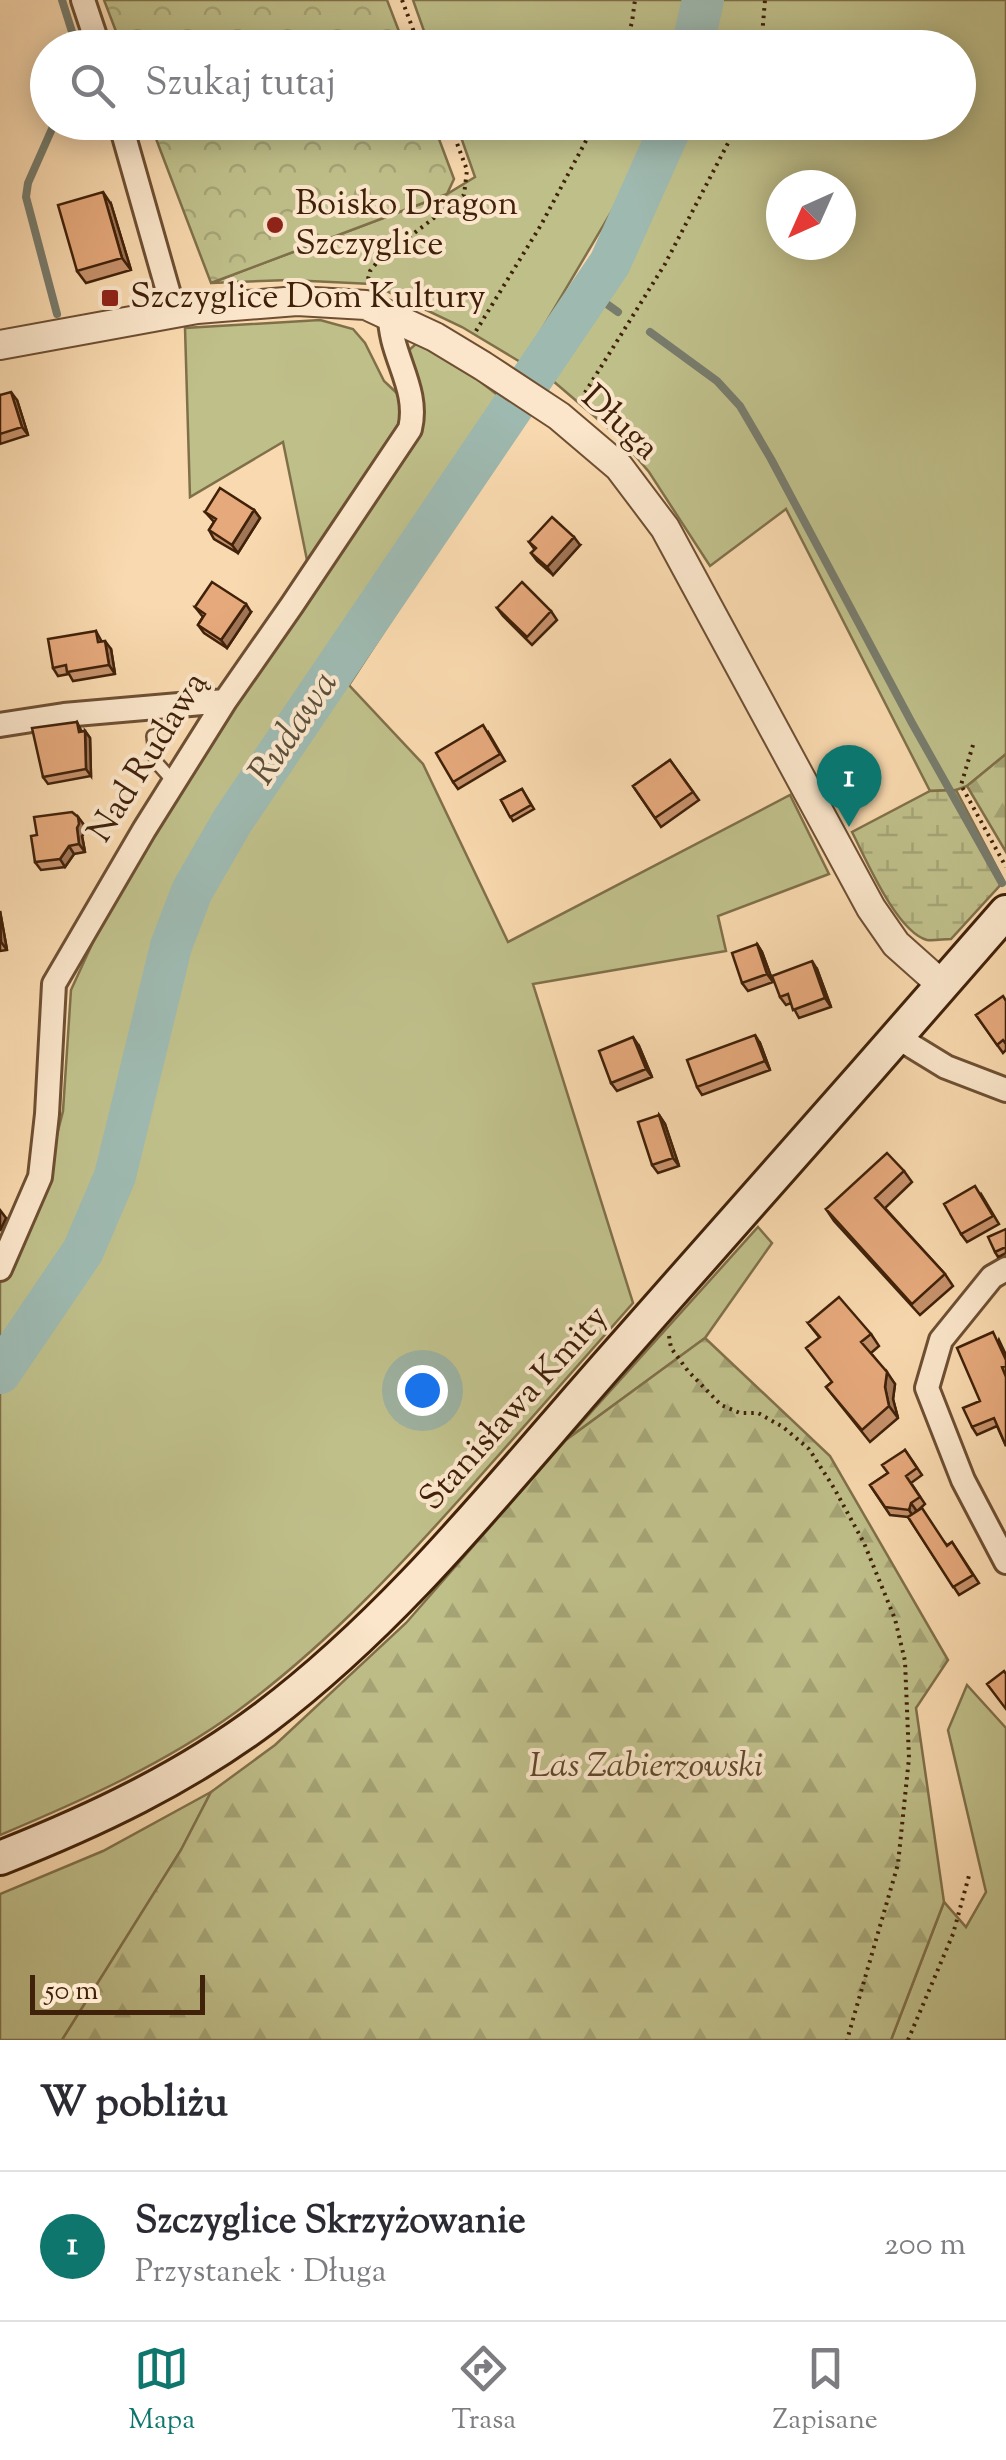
<!DOCTYPE html>
<html lang="pl">
<meta charset="utf-8">
<style>
:root{--surface:#fff;--page:#f7f7f7;--text:#2b2b33;--muted:#7c7c81;--line:#e1e1e2;--accent:#0f766e}
body{margin:0;font-family:"Sorts Mill Goudy",serif;background:var(--page);color:var(--text)}
.compass{position:absolute;left:766px;top:170px;width:90px;height:90px;border-radius:50%;background:var(--surface);box-shadow:0 5px 25px #0003;rotate:225deg}
.scale{position:absolute;left:30px;bottom:25px;width:175px;box-sizing:border-box;padding-left:10px;border:5px solid #402109;border-top:0;font-size:28px;line-height:35px;white-space:nowrap;color:#402109;-webkit-text-stroke:8px #fbe6cb;paint-order:stroke}
.you{position:absolute;left:422px;top:1390px;width:35px;height:35px;margin:-25px;border:8px solid #fff;border-radius:50%;background:#1a73e8;box-shadow:0 0 0 15px #1a73e833}
.badge{display:grid;place-items:center;width:65px;height:65px;border-radius:50%;background:var(--accent);color:#fff;font-size:32px;font-weight:700}
.pin{position:absolute;translate:-50% -82px;filter:drop-shadow(0 2px 5px #0008)}
.pin::after{content:'';position:absolute;top:52px;width:35px;height:30px;background:inherit;clip-path:polygon(0 0,100% 0,50% 100%)}
.list{margin:0;padding:0;list-style:none}
h2{display:flex;justify-content:space-between;align-items:center;height:130px;margin:0;padding:0 40px;font-size:42px}
h2 small{font-size:32px;font-weight:400;color:var(--muted)}
.list li{display:grid;grid-template-columns:65px 1fr auto;gap:30px;align-items:center;box-sizing:border-box;height:150px;padding:0 40px;border-top:2px solid var(--line)}
.list b{display:block;font-size:38px;white-space:nowrap}
.list p{margin:0;font-size:32px;white-space:nowrap;color:var(--muted)}
.list em{font-size:32px;font-style:normal;color:var(--muted)}
.icon{flex:none;width:55px;height:55px;fill:none;stroke:currentColor;stroke-width:2;stroke-linecap:round;stroke-linejoin:round}
.map{position:relative;flex:none;width:1006px;height:2040px;overflow:hidden}
.search{position:absolute;background:var(--surface);box-shadow:0 5px 25px #0003;left:30px;right:30px;top:30px;height:110px;display:flex;align-items:center;gap:25px;box-sizing:border-box;padding:0 35px;border-radius:55px;color:var(--muted);font-size:38px}
.sheet{height:280px;background:var(--surface)}
nav{display:flex;justify-content:space-around;align-items:center;box-sizing:border-box;height:140px;border-top:2px solid var(--line);background:var(--surface);font-size:28px;color:var(--muted)}
nav a{display:grid;justify-items:center;gap:5px}
nav .on{color:var(--accent)}
.map>svg:first-child{display:block}
.green{fill:#bfbf8a;stroke:#80704a;stroke-width:2.5;fill-rule:evenodd}
.forest{fill:url(#forest-firs);stroke:#80704a;stroke-width:2.5}
.wetland{fill:url(#wetland-marsh);stroke:#80704a;stroke-width:2.5}
.park{fill:url(#park-crowns);stroke:#80704a;stroke-width:2.5}
.lines{fill:none;stroke-linecap:round;stroke-linejoin:round}
.stream{stroke:#787c6d;stroke-width:8}
.river{stroke:#9eb9b0;stroke-width:42}
.service-casing{stroke:#6e4f32;stroke-width:16}
.minor-casing{stroke:#6e4f32;stroke-width:28}
.tertiary-casing{stroke:#6e4f32;stroke-width:32}
.secondary-casing{stroke:#402109;stroke-width:38}
.path{stroke:#402109;stroke-width:4;stroke-dasharray:2.5 5;stroke-linecap:butt}
.service{stroke:#fbe6cb;stroke-width:11}
.minor{stroke:#fbe6cb;stroke-width:22}
.tertiary{stroke:#fbe6cb;stroke-width:28}
.secondary{stroke:#fbe6cb;stroke-width:32}
.wall{fill:#c6916b;stroke:#402109;stroke-width:2.5}
.shaded-wall{fill:#a17657;stroke:#402109;stroke-width:2.5}
.building{fill:#e6a97c;stroke:#402109;stroke-width:2.5}
.poi-dot{fill:#8f2418;stroke:#fbe6cb;stroke-width:4}
.labels{text-anchor:middle;dominant-baseline:central;stroke-width:8;stroke-linejoin:round;paint-order:stroke}
.poi-label{font-size:35px;fill:#402109;stroke:#fbe6cb;text-anchor:start}
.street-label{font-size:35px;fill:#402109;stroke:#fbe6cb}
.park-label{font-size:35px;font-style:italic;fill:#604829;stroke:#fbe6cb}
.water-label{font-size:38px;font-style:italic;fill:#5c4f3b;stroke:#fbe6cb}
</style>
<div class="map">
<svg width="1006" height="2040" viewBox="0 0 1006 2040">
<defs>
<pattern id="forest-firs" width="22" height="20" patternUnits="userSpaceOnUse" patternTransform="scale(2.5)"><rect width="22" height="20" fill="#bfbf8a"/><path d="M5 1l3.5 6h-7zM16 11l3.5 6h-7z" fill="#a5a476"/></pattern>
<pattern id="wetland-marsh" width="20" height="14" patternUnits="userSpaceOnUse" patternTransform="scale(2.5)"><rect width="20" height="14" fill="#bfbf8a"/><path d="M1 5h8M5 5V1M11 12h8M15 12V8" fill="none" stroke="#a5a476"/></pattern>
<pattern id="park-crowns" width="20" height="18" patternUnits="userSpaceOnUse" patternTransform="scale(2.5)"><rect width="20" height="18" fill="#bfbf8a"/><path d="M2 6a3 3 0 1 1 6 0M12 15a3 3 0 1 1 6 0" fill="none" stroke="#a5a476"/></pattern>
</defs>
<rect width="100%" height="100%" fill="#f9d9af"/>
<filter id="stains"><feTurbulence type="fractalNoise" baseFrequency=".002" numOctaves="4"/><feColorMatrix values="0 0 0 0 .2 0 0 0 0 .09 0 0 0 0 .02 0 0 0 .5 -.17"/></filter>
<radialGradient id="worn" r=".72"><stop offset=".6" stop-color="#630" stop-opacity="0"/><stop offset="1" stop-color="#630" stop-opacity=".3"/></radialGradient>
<path class="green" d="M413,0H694L684,47L430,48Z
M715,0H1006V754L967,786L956,790L930,791L786,509L710,566L649,472L621,439L546,375L627,241L687,123L958,122V48L707,47ZM781,185H841V245H781Z
M456,123H660L619,199L522,363L462,327L372,284L289,280L211,283L447,194L475,177Z
M320,320L353,329L365,343L384,381L402,398L405,412L396,435L308,565L283,442L190,497L185,328Z
M417,343L431,344L525,416L349,685L423,764L508,942L790,795L829,874L718,916L726,951L533,984L633,1303C582,1360 532,1417 482,1474C406,1560 329,1644 236,1712C164,1764 81,1801 0,1835V1279L44,1186L63,1111L71,990L104,918L170,800L413,439L408,351Z
M758,1227L772,1243L705,1338L566,1440Z
M967,1685L1006,1728V2040H891L944,1902L966,1927L986,1892L948,1730Z
M211,1792L181,1850L62,2040H0V1894L103,1851Z"/>
<path class="forest" d="M1006,754V852L967,786Z
M705,1338L830,1456L948,1660L916,1708L944,1902L891,2040H62L181,1850L211,1792L275,1745L406,1623L566,1440Z"/>
<path class="wetland" d="M956,790L1004,881L951,939C944,939 934,941 927,940C896,931 866,859 852,832L930,791Z"/>
<path class="park" d="M104,0H387L405,47H122Z
M150,123H433L454,179L447,194L211,283Z"/>
<g class="lines">
<path class="stream" d="M62,0L74,38
M55,122L28,183L26,197L57,314
M590,292L618,312
M650,332L717,381L740,406L771,459L912,723L1002,883"/>
<path class="river" d="M692,48L703,0
M0,1373L83,1251L115,1176L171,946L192,891L233,820L610,263L673,122"/>
<defs>
<path id="service" d="M153,736L156,762L174,782"/>
<path id="minor" d="M83,0L99,48
M120,122L174,312
M0,725L64,715L225,701
M897,1037L946,1067L1006,1090
M0,1269L40,1177L47,1114L54,984L144,830L225,701L292,605L410,429C420,388 389,355 390,314
M1006,1269L992,1277L941,1340L927,1388L963,1480L1006,1562"/>
<path id="tertiary" d="M0,345L197,309L297,301L366,305L435,337L483,366L559,416L619,467L665,528L871,908L896,944L942,985"/>
<path id="secondary" d="M0,1858C94,1821 185,1778 266,1717C401,1615 506,1479 617,1354C748,1207 877,1060 1006,912"/>
</defs>
<use href="#service" class="service-casing"/>
<use href="#minor" class="minor-casing"/>
<use href="#tertiary" class="tertiary-casing"/>
<use href="#secondary" class="secondary-casing"/>
<path class="path" d="M402,0L420,48
M625,48L632,22L635,0
M761,48L765,0
M368,279L370,271L379,260L464,195L467,170L449,122
M476,331L541,225L596,122
M581,399L665,264L739,122
M973,745L961,785L1006,867
M669,1336L671,1348L688,1371L721,1405L740,1413H758L783,1427L809,1449L834,1488L864,1543L895,1619L905,1661L909,1758L898,1864L847,2040
M908,2040L953,1934L970,1872"/>
<use href="#service" class="service"/>
<use href="#minor" class="minor"/>
<use href="#tertiary" class="tertiary"/>
<use href="#secondary" class="secondary"/>
</g>
<path class="wall" d="M111,204L131,270L86,283L77,271Z
M0,395L17,400L28,435L0,444Z
M254,510L260,518L238,553L214,539L209,530L214,522L205,512Z
M529,542L580,545L553,575L537,561L531,553L535,550Z
M195,607L251,612L227,648L204,633L198,625L203,617Z
M497,608L551,611L557,620L532,645L503,616Z
M96,631L102,642L111,649L115,674L73,681L69,674L58,676L53,668Z
M77,722L82,732L85,731L90,738L91,776L48,784L43,777Z
M488,732L505,761L458,789L453,782Z
M670,760L699,800L661,827L633,786Z
M522,789L534,809L513,821L501,800Z
M78,817L84,825L85,832L82,836L85,852L74,854L65,867L41,870L35,862L37,835Z
M0,911L7,950L0,951Z
M757,944L762,952L773,982L748,991L742,983Z
M817,969L831,1007L799,1018L791,1003L786,1005L780,997Z
M1006,1001V1050L1003,1053L976,1015Z
M760,1043L770,1070L702,1095L697,1087Z
M639,1046L652,1077L617,1091L611,1083Z
M659,1115L665,1124L679,1166L658,1173L652,1165Z
M904,1171L912,1182L885,1208L945,1274L953,1286L920,1315L834,1221L826,1209Z
M981,1194L999,1224L967,1242L961,1234Z
M1006,1229V1253L998,1257L995,1252Z
M808,1323L871,1334L879,1346L871,1353L895,1384L893,1399L898,1418L870,1442L826,1387L832,1382L819,1337Z
M999,1340L1006,1355V1446L997,1426L977,1435L972,1427Z
M905,1450L922,1475L911,1483L925,1504L916,1512L947,1545L952,1542L979,1583L959,1595L908,1517L890,1515L870,1485L888,1473Z"/>
<path class="shaded-wall" d="M103,192L111,204L131,270L122,258Z
M11,392L17,400L28,435L22,427Z
M254,510L260,518L238,553L232,545Z
M574,537L580,545L553,575L547,567Z
M246,604L251,612L227,648L221,640Z
M105,641L111,649L115,674L109,665Z
M85,731L90,738L91,776L86,769Z
M78,817L84,825L85,832L82,836L85,852L79,844L77,828Z
M69,846L74,854L65,867L60,859Z
M0,911L7,950L1,942Z
M757,944L762,952L773,982L767,974Z
M812,961L817,969L831,1007L825,998Z
M755,1035L760,1043L770,1070L765,1061Z
M633,1037L639,1046L652,1077L646,1069Z
M659,1115L665,1124L679,1166L673,1158Z
M0,1210L6,1218L0,1231Z
M887,1372L895,1384L893,1399L898,1418L889,1406L885,1387Z
M911,1503L916,1510L914,1518L909,1510Z"/>
<path class="building" d="M103,192L122,258L77,271L58,205Z
M11,392L22,427L0,434V395Z
M220,488L254,510L232,545L209,530L216,519L205,512Z
M552,517L574,537L547,567L531,553L536,548L529,542Z
M212,582L246,604L221,640L198,625L205,614L195,607Z
M522,582L551,611L527,637L497,608Z
M96,631L98,642L105,641L109,665L67,672L66,665L53,668L48,639Z
M77,722L79,732L85,731L86,769L43,777L32,728Z
M483,725L500,754L453,782L436,753Z
M670,760L693,792L655,818L633,786Z
M522,789L531,805L510,817L501,800Z
M72,812L78,817L79,824L77,828L79,844L69,846L60,859L35,862L31,836L37,835L34,817Z
M757,944L767,974L742,983L732,953Z
M812,961L825,998L793,1010L788,994L780,997L772,976Z
M1003,996L1006,1001V1044L1003,1040L997,1045L976,1015Z
M755,1035L765,1061L697,1087L687,1060Z
M633,1037L646,1069L611,1083L599,1051Z
M659,1115L673,1158L652,1165L638,1122Z
M887,1153L904,1171L875,1198L945,1274L912,1304L826,1209Z
M975,1186L993,1216L961,1234L944,1204Z
M1006,1229V1247L995,1252L988,1237Z
M839,1297L871,1334L861,1342L887,1372L885,1387L889,1406L862,1430L826,1387L832,1382L806,1348L820,1337L808,1323Z
M993,1332L1006,1360V1366L1002,1367L1006,1377V1446L994,1418L972,1427L963,1408L980,1401L957,1348Z
M905,1450L917,1468L906,1476L920,1497L911,1503L909,1510L885,1507L870,1485L888,1473L882,1465Z
M922,1508L947,1546L952,1542L973,1575L953,1587L908,1517Z
M1004,1671L1006,1674V1709L987,1684Z"/>
<g class="poi-dot">
<circle cx="275" cy="225" r="10"/>
<rect x="100" y="288" width="20" height="20" rx="5"/>
</g>
<g class="labels">
<g class="poi-label">
<text x="295" y="205">Boisko Dragon<tspan x="295" dy="40">Szczyglice</tspan></text>
<text x="130" y="298">Szczyglice Dom Kultury</text>
</g>
<g class="street-label">
<text transform="translate(619 424) rotate(43)">Długa</text>
<text transform="translate(149 758) rotate(-58)">Nad Rudawą</text>
<text transform="translate(515 1409) rotate(-48)">Stanisława Kmity</text>
</g>
<g class="park-label">
<text x="646" y="1767">Las Zabierzowski</text>
</g>
<g class="water-label">
<text transform="translate(295 729) rotate(-56)">Rudawa</text>
</g>
</g>
<rect width="100%" height="100%" filter="url(#stains)"/>
<rect width="100%" height="100%" fill="url(#worn)"/>
</svg>
<svg class="compass" viewBox="-18 -18 36 36"><path d="M0-13l5 13h-10z" fill="#e53935"/><path d="M0 13l5-13h-10z" fill="#7c7c81"/></svg>
<div class="scale">50 m</div>
<div class="you"></div>
<div class="pin badge" style="left:849px;top:827px">1</div>
<div class="search"><svg class="icon" aria-label="search" viewBox="0 0 24 24"><circle cx="10" cy="10" r="6"/><path d="M15 15l6 6"/></svg>Szukaj tutaj</div>
</div>
<section class="sheet">
<h2>W pobliżu<small></small></h2>
<ul class="list">
<li><span class="badge">1</span><div><b>Szczyglice Skrzyżowanie</b><p>Przystanek · Długa</p></div><em>200 m</em></li>
</ul>
</section>
<nav>
<a class="on"><svg class="icon" aria-label="map" viewBox="0 0 24 24"><path d="M3 6l6-2 6 2 6-2v14l-6 2-6-2-6 2zM9 4v14M15 6v14"/></svg>Mapa</a>
<a><svg class="icon" aria-label="directions" viewBox="0 0 24 24"><path d="M12 3l9 9-9 9-9-9zM9 14v-3h6M13 9l2 2-2 2"/></svg>Trasa</a>
<a><svg class="icon" aria-label="saved" viewBox="0 0 24 24"><path d="M7 4h10v16l-5-4-5 4z"/></svg>Zapisane</a>
</nav>
